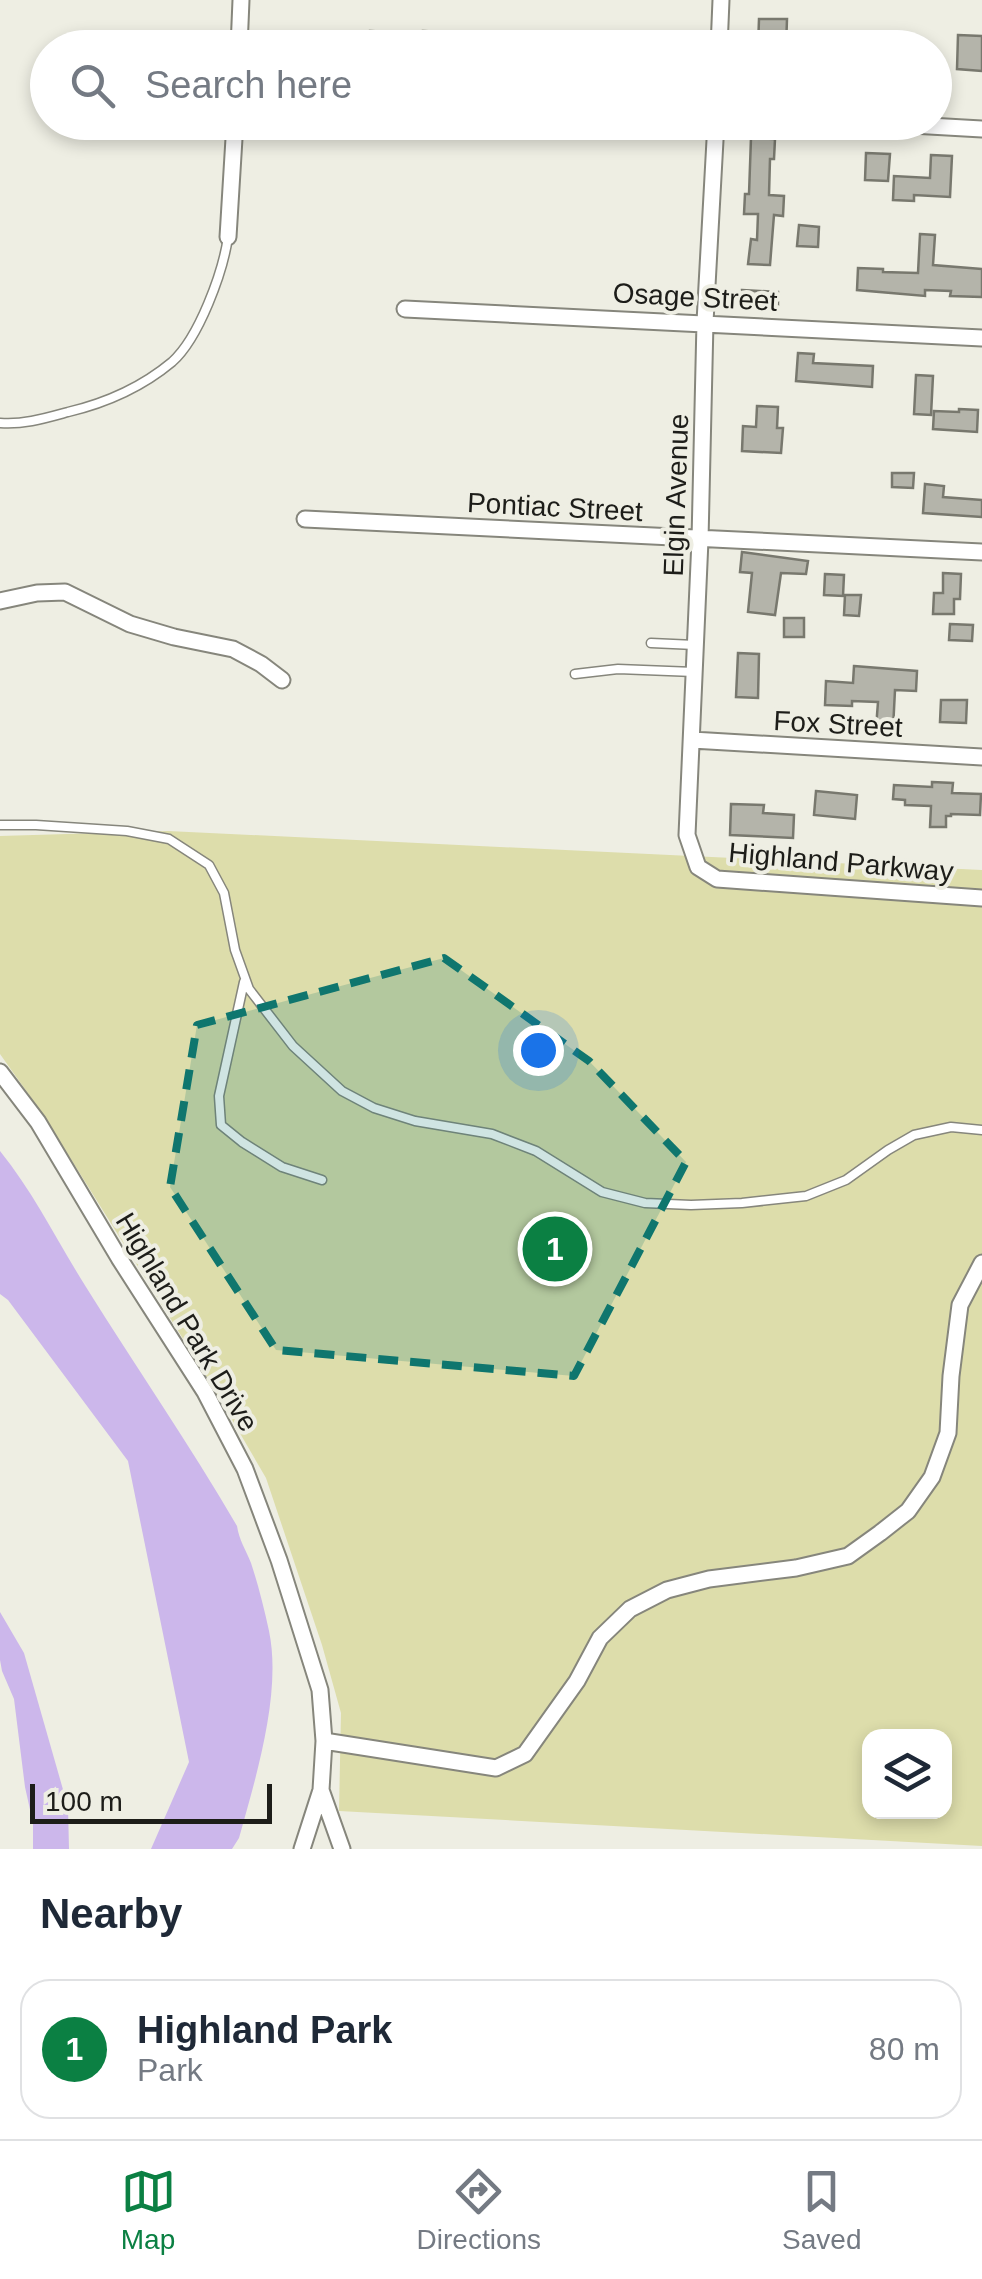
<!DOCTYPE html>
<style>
:root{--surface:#fff;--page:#f2f2f3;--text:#1f2937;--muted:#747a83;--line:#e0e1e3;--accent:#0b8043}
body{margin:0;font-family:Arial,sans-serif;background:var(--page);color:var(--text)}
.controls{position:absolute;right:30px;bottom:30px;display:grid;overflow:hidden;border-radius:20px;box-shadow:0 5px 15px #0003}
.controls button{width:90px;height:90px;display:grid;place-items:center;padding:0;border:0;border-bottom:2px solid var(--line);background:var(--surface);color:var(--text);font:50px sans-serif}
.scale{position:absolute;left:30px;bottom:25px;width:242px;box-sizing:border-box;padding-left:10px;border:5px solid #1d1d19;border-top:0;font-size:28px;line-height:35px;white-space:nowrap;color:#1d1d19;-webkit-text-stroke:8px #eeeee3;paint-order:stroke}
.you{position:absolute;left:538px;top:1050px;width:35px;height:35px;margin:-25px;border:8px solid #fff;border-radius:50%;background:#1a73e8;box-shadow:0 0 0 15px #1a73e833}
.badge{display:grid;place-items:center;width:65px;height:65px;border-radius:50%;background:var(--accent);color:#fff;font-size:32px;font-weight:700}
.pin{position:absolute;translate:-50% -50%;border:5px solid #fff;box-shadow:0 2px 10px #0006}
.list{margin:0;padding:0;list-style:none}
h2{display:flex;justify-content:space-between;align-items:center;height:130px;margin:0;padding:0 40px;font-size:42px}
h2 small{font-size:32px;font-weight:400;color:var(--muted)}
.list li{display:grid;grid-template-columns:65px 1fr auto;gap:30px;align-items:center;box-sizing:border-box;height:140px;margin:0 20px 20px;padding:0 20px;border:2px solid var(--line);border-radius:30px}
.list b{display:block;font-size:38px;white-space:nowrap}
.list p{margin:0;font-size:32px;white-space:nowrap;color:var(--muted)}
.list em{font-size:32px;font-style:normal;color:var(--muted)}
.icon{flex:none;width:55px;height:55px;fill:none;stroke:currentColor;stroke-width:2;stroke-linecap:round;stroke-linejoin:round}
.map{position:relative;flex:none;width:982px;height:1849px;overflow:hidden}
.search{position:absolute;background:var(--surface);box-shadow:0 5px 15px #0003;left:30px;right:30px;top:30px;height:110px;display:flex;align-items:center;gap:25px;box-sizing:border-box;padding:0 35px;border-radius:55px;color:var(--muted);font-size:38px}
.sheet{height:290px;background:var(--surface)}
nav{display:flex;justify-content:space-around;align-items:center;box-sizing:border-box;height:140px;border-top:2px solid var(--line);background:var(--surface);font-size:28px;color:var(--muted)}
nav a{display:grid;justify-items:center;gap:5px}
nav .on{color:var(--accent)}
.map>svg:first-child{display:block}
.green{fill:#ddddab;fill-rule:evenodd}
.water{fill:#ccb7eb}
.building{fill:#b4b4aa;stroke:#78786e;stroke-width:2.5}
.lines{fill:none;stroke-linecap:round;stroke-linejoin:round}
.lane-casing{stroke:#86867c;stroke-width:11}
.street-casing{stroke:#86867c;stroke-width:19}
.lane{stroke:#fff;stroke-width:8}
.street{stroke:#fff;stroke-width:15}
.marked{fill:#0f766e;fill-opacity:0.2;stroke:#0f766e;stroke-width:8;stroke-dasharray:20 12;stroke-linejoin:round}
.labels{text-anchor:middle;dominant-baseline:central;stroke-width:8;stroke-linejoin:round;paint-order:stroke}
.street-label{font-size:28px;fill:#1d1d19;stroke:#eeeee3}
</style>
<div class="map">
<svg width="982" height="1849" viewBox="0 0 982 1849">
<rect width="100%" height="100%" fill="#eeeee3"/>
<path class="green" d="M168,831L982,870V1846L339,1811L341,1713L322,1645L266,1478L210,1382L44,1116L0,1054V836ZM870,1736H944V1812H870Z"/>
<path class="water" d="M0,1151C34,1193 57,1241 86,1287C136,1367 190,1445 237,1526C239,1540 246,1550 251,1563C258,1584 264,1608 269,1631C282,1693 256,1777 239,1838L232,1849H151L189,1762L128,1461L8,1300L0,1294Z
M0,1612L24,1653L68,1807L69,1849H33V1823L25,1787L14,1699L2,1671L0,1660Z"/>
<path class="building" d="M759,19H787L786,48H758Z
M370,31L390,32L389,48H369Z
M423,31L443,32V48H423Z
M958,35L982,36V71L957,69Z
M751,138L775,139L774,159H770L769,195L784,196L783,216L774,215L770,265L748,264L751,239L757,240L758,214H744L745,194H749Z
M866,153L890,154L888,181L865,180Z
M931,155L952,156L950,197L914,195V201L893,200L894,176L930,178Z
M799,225L819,227L818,247L797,246Z
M920,234L935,235L933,265L982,269V297L950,296L951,291L925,290V296L857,290L858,268L883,269V272L918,273Z
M742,290L778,292V305L742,304Z
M798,353L814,354L813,363L873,366L872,387L796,381Z
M916,375L933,376L931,415L914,414Z
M757,406L778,407L777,428H783L781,453L742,451L743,426L756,427Z
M959,409L978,410L977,432L933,429L934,411L959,412Z
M892,473H914L913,488L892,487Z
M925,484L944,486L943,497L982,500V517L923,513Z
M742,552L808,561L806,574L781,573L775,615L748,612L752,573L740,572Z
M943,573L961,574L960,599H954V614H933L934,593H943Z
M825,574L844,575L843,596L824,595Z
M845,595H861L859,616L844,615Z
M784,618H804V637H784Z
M950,624L973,625L972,641L949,640Z
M738,653L759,654L758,698L736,697Z
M854,666L917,671L916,691L895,690L893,729L876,728L878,702L852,701V706L825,705L826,681L853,683Z
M941,700H967L966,723L940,722Z
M932,782L953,783L952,793L981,794L980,815L951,814V816H946V827H930L931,806L905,805V800L893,799L894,785L932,787Z
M816,791L857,795L855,819L814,815Z
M731,804L764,805L763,813L794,815L793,838L730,835Z"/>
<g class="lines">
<defs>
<path id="lane" d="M0,423C23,425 46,418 68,412C106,403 142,387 172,362C199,338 223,272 228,237
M651,643L695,645
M575,674L618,669L694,672
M0,825H36L127,831L169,839L209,865L224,893L235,950L249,989L293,1046L342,1091L374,1108L415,1121L492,1134L536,1151L602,1192L645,1203L691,1205L742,1203L806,1196L846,1180L888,1150L914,1135L951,1127L982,1130
M244,982L219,1096L221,1125L242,1142L282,1167L322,1180"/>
<path id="street" d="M239,48L241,0
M719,48L721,0
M716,122L705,322L700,540L687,835L698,867L717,879L982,898
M859,122L982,129
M228,237L235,122
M405,309L982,338
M305,519L982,552
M0,601L37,593L65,592L130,624L174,637L233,649L261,664L282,680
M692,740L982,757
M0,1072L38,1122L119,1258L205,1392L245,1469L279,1560L320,1690L324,1741L321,1790L302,1849
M324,1741L496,1768L525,1754L577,1681L600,1638L630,1609L667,1590L709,1579L796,1568L848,1556L880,1533L908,1511L932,1477L948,1433L951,1376L960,1305L982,1263
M321,1790L342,1849"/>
</defs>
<use href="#lane" class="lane-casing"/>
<use href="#street" class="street-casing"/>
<use href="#lane" class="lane"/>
<use href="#street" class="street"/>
</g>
<path class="marked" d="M444,958L589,1061L686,1162L574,1376L276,1350L170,1187L197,1025Z"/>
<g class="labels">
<g class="street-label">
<text transform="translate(695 297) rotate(3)">Osage Street</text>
<text transform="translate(676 495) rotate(-88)">Elgin Avenue</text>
<text transform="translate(555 507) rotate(3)">Pontiac Street</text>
<text transform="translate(838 724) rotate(3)">Fox Street</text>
<text transform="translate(841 862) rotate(5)">Highland Parkway</text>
<text transform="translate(187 1322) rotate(59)">Highland Park Drive</text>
</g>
</g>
</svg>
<div class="controls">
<button><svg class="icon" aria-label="layers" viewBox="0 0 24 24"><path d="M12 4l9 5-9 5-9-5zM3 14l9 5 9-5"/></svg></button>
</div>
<div class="scale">100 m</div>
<div class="you"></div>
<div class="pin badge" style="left:555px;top:1249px">1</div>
<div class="search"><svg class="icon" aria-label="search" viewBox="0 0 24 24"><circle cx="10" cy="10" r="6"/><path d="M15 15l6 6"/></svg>Search here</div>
</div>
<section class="sheet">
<h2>Nearby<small></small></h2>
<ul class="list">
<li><span class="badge">1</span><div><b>Highland Park</b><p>Park</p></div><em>80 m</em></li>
</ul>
</section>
<nav>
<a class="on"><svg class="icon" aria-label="map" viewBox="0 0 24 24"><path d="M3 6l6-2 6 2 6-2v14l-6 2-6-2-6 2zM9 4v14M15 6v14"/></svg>Map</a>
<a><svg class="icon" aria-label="directions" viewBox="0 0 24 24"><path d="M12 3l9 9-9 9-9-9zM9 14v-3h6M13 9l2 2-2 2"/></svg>Directions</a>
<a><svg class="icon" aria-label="saved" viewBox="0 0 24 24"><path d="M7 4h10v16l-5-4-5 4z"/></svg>Saved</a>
</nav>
